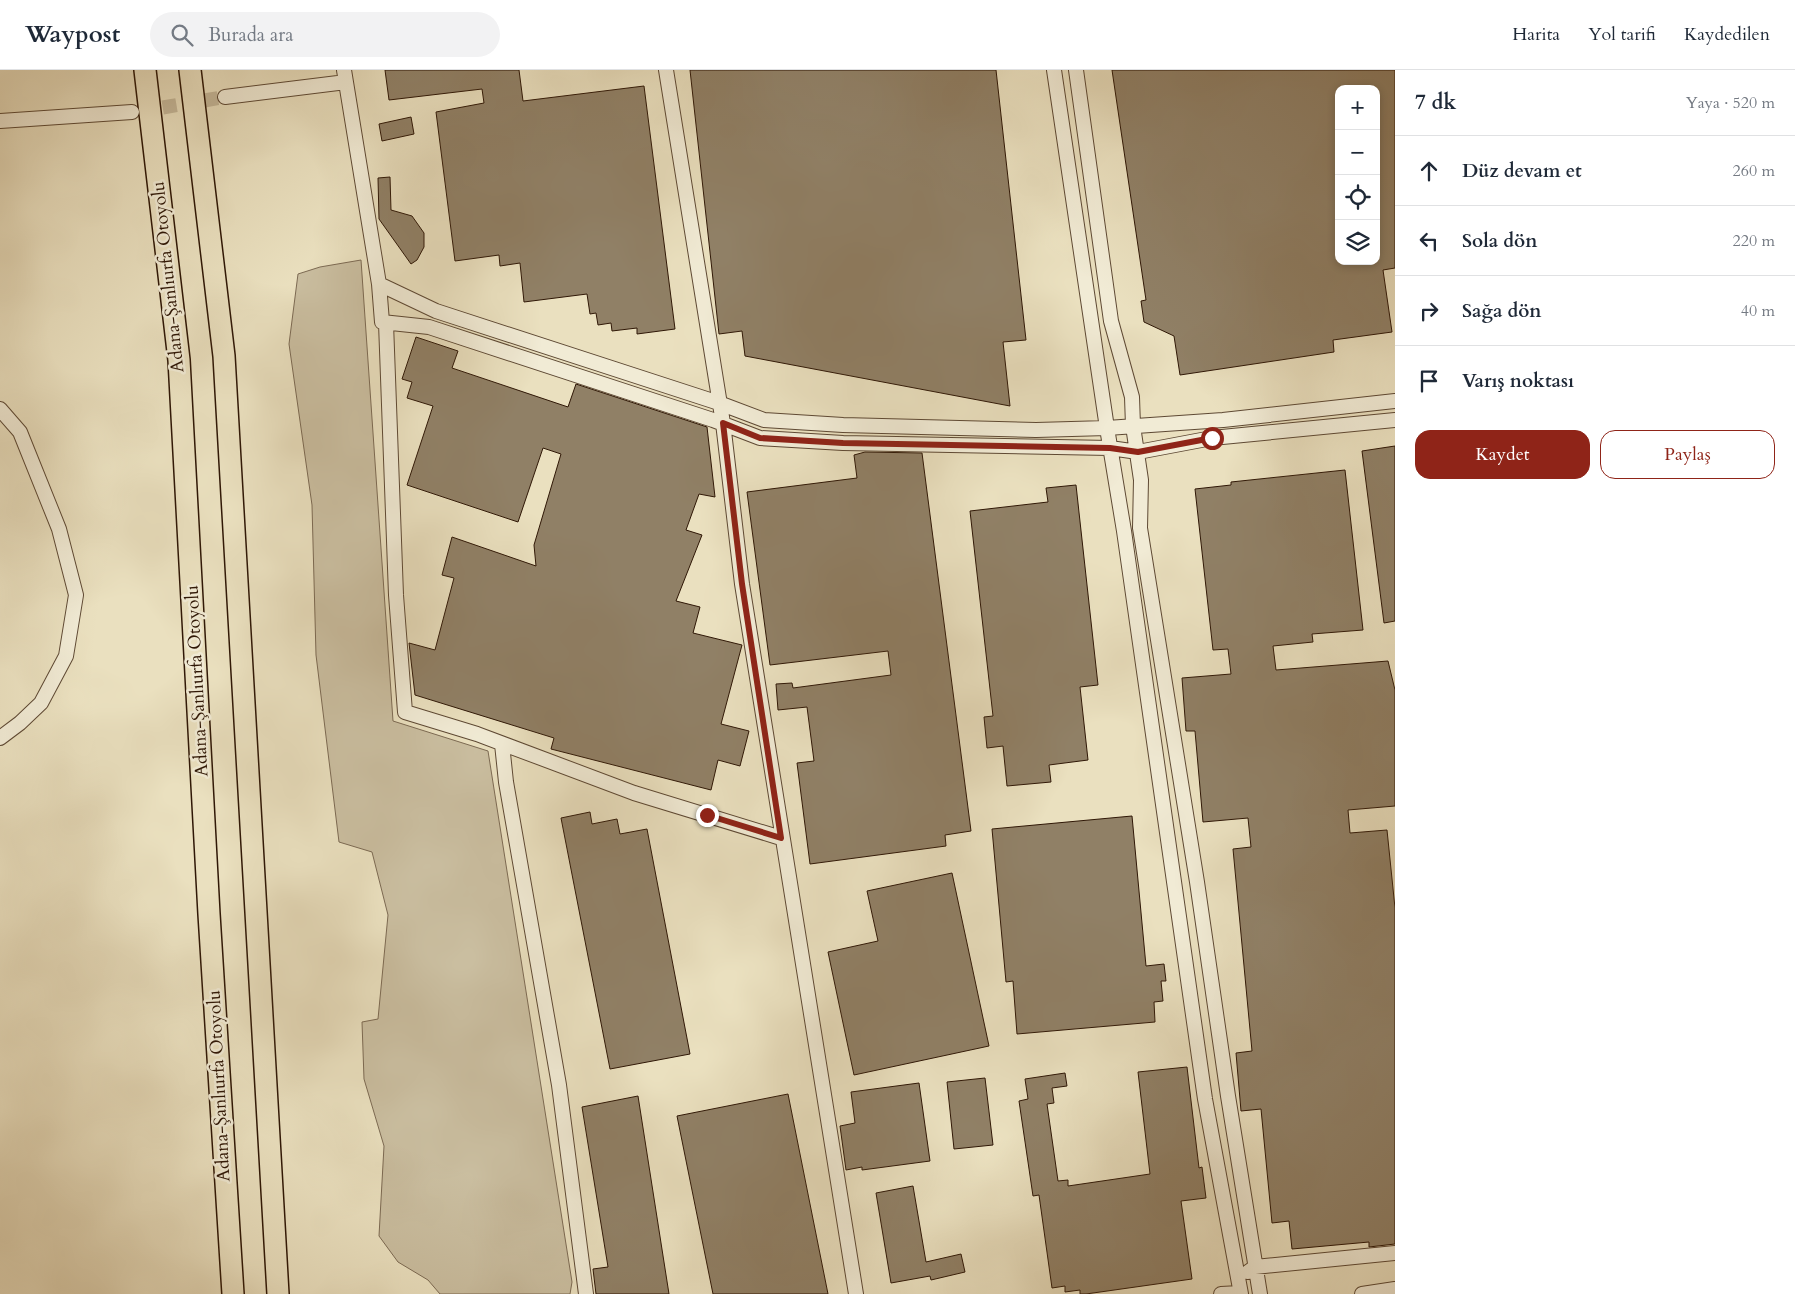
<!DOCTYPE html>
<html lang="tr">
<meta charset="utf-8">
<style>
:root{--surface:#fff;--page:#f2f2f3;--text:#1f2937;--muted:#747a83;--line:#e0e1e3;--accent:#8f2418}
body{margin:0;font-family:Cardo,serif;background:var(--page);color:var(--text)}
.controls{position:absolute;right:15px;top:15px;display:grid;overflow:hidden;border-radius:10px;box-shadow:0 2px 8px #0003}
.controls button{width:45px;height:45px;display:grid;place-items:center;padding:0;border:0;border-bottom:1px solid var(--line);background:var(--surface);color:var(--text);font:25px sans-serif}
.stop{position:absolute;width:15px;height:15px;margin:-11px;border:4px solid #8f2418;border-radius:50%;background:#fff}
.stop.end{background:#8f2418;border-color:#fff;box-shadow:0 1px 5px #0008}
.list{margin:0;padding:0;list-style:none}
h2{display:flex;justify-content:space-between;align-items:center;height:65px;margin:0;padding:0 20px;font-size:21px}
h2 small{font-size:16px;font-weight:400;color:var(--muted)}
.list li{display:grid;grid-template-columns:32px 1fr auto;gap:15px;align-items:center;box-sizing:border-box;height:70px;padding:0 20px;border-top:1px solid var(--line)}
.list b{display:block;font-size:19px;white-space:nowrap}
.list em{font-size:16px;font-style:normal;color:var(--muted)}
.actions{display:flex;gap:10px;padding:15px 20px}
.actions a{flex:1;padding:11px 0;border:1px solid var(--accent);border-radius:15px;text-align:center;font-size:18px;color:var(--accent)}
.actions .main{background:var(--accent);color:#fff}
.icon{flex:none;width:28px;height:28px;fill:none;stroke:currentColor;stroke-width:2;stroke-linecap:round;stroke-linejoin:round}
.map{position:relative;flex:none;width:1395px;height:1224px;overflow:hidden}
header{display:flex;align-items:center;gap:30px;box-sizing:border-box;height:70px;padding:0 25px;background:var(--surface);border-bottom:1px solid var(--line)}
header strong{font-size:24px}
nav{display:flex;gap:28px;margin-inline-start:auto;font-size:18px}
.search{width:350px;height:45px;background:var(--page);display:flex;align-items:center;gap:12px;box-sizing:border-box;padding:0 18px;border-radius:28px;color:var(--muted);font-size:19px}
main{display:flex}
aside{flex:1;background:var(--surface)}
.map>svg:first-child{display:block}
.green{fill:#cabea0;stroke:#7c6a53}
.building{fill:#908066;stroke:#2f1706;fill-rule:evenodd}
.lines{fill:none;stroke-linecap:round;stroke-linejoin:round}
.minor-tunnel{stroke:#c5b89a;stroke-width:14;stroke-dasharray:14 7;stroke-linecap:butt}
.minor-casing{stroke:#5e4934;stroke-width:16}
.highway-casing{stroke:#2f1706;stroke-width:24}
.minor{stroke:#f1ebd5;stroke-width:14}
.highway{stroke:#eae0bf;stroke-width:21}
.route{stroke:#8f2418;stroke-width:6}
.labels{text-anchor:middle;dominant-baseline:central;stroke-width:5;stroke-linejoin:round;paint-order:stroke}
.street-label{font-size:18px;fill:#2f1706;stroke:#f1ebd5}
</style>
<header>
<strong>Waypost</strong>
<div class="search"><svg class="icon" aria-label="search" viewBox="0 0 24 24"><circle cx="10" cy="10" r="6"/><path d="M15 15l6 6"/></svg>Burada ara</div>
<nav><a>Harita</a><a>Yol tarifi</a><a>Kaydedilen</a></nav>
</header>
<main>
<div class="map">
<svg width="1395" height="1224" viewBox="0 0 1395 1224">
<rect width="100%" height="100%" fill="#eae0bf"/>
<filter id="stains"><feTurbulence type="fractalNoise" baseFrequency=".004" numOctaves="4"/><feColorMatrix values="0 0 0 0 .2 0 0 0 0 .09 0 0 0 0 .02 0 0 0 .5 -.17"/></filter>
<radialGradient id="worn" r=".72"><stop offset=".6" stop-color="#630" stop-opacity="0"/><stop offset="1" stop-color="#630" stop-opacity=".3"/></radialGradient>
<path class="green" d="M361,190L393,651L488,681L572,1212L570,1224H440L428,1210L398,1192L379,1166L384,1076L364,1009L362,952L378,949L388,845L372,782L339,772L316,585L312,435L289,274L298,204L320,197Z"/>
<path class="building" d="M385,0H519L523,31L644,16L675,259L637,264V258L612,261L611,253L598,255L596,243L590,244L587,224L524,232L520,193L500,196L499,185L455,191L436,42L484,33L482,19L389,30Z
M690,0H996L1026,270L1003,272L1010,336L745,286L742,261L719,264Z
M1112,0H1395V198L1383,200L1392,262L1333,270L1334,282L1180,305L1174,266L1144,252L1141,231L1146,230ZM1339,19H1376V191H1339Z
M411,47L414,64L382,71L379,54Z
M390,107L391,140L412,146L424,163V177L417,190L411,194L379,149L378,108Z
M416,267L458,281L452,298L568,337L576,314L707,357L715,427L699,424L686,460L702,465L676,531L700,537L693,563L742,575L721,654L749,661L740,696L718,690L711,720L551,679L554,668L415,625L409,573L435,580L454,508L442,505L452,467L536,496L534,475L561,384L543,378L518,452L407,415L433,336L407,328L412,312L402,309Z
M1395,376V551L1384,553L1362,381Z
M865,382L922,383L971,761L945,765L946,776L810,794L797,693L814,691L807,637L778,640L776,614L792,613L793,618L891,605L888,581L770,595L747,422L857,408L854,385Z
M1345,400L1363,560L1312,564L1313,572L1273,576L1276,600L1388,591L1395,620V736L1348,740L1350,763L1387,760L1395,838V1174L1369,1177V1172L1292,1179L1289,1151L1272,1153L1261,1039L1241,1041L1236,983L1252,981L1233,779L1251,777L1248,748L1203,752L1195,661H1186L1182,608L1231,604L1228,579L1213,580L1195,419L1231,415V412Z
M1076,415L1098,615L1080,617L1088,690L1049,695L1051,712L1007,716L1003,676L987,678L984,647L993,646L970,441L1048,432L1046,418Z
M590,742L592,754L617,749L620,764L647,759L690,984L610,999L561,748Z
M1132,746L1146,896L1164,894L1166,911H1161L1163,931L1154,932L1155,952L1017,964L1013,911L1006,912L992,759Z
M952,803L989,976L854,1005L828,882L878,871L867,821Z
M1187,997L1199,1098L1202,1097L1206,1128L1181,1131L1192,1209L1086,1224H1080V1220L1065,1222V1216L1052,1218L1039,1125L1033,1126L1019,1031L1028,1029L1025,1009L1065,1003L1067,1016L1052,1018L1054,1033L1047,1034L1058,1111L1068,1110V1116L1150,1104L1138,1002Z
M985,1008L993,1075L954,1079L947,1012Z
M919,1013L930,1091L862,1100V1097L846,1100L840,1056L855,1053L851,1022Z
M788,1024L828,1224H713L677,1046Z
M638,1026L669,1224H596L593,1199L608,1197L582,1037Z
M913,1116L926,1192L961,1184L965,1202L931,1210L930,1206L891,1213L876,1123Z"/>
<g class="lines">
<path class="minor-tunnel" d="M142,41L225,27"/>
<defs>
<path id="minor" d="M344,0L379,214L382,252L429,257L713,350L760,368L843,373L1110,378L1138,382L1212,368L1395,350
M666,0L723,353L742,514L856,1224
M1054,0L1107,358L1124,461L1205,1029L1241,1224
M1076,0L1111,251L1132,327L1133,356L1141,410L1140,458L1197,812L1228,1026L1260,1224
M225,27L346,12
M0,51L132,42
M379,214L436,241L719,333L764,350L843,355L1036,360L1107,358L1223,350L1395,331
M386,253L396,525L405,642L477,664L634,723L781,768
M0,339L20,362L59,459L76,525L66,586L41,633L20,653L0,668
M502,674L506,712L559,1015L586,1224
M1248,1202L1255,1197L1395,1183
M1221,1224L1240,1223
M1362,1224L1395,1219"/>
<path id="highway" d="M145,0L179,290L209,844L233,1224
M190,0L224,286L278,1224"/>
</defs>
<use href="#minor" class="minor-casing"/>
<use href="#highway" class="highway-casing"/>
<use href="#minor" class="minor"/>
<use href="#highway" class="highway"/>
</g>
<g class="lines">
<path class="route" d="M707,745L781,768L742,514L723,353L760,368L843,373L1110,378L1138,382L1212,368"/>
</g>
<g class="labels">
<g class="street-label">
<text transform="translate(168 207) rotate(-96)">Adana-Şanlıurfa Otoyolu</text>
<text transform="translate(197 611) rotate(-93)">Adana-Şanlıurfa Otoyolu</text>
<text transform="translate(219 1016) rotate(-93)">Adana-Şanlıurfa Otoyolu</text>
</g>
</g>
<rect width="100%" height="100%" filter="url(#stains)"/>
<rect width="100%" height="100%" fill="url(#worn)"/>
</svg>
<div class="controls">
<button>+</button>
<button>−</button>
<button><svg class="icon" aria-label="locate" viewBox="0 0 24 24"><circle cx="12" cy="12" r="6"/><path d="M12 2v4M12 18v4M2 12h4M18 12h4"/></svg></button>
<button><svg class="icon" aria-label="layers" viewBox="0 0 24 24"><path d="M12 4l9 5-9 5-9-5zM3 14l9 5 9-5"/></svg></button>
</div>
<div class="stop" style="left:1212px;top:368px"></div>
<div class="stop end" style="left:707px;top:745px"></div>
</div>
<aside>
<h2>7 dk<small>Yaya · 520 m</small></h2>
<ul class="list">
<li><svg class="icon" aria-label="ahead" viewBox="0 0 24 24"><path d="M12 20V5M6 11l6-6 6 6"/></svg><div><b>Düz devam et</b></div><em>260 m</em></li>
<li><svg class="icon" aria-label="left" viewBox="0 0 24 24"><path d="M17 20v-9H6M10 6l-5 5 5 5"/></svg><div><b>Sola dön</b></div><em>220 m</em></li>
<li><svg class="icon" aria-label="right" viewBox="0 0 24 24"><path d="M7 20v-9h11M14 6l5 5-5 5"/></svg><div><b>Sağa dön</b></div><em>40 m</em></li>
<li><svg class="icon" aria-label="arrive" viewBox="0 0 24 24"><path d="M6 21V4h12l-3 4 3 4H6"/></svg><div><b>Varış noktası</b></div></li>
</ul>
<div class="actions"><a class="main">Kaydet</a><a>Paylaş</a></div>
</aside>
</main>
